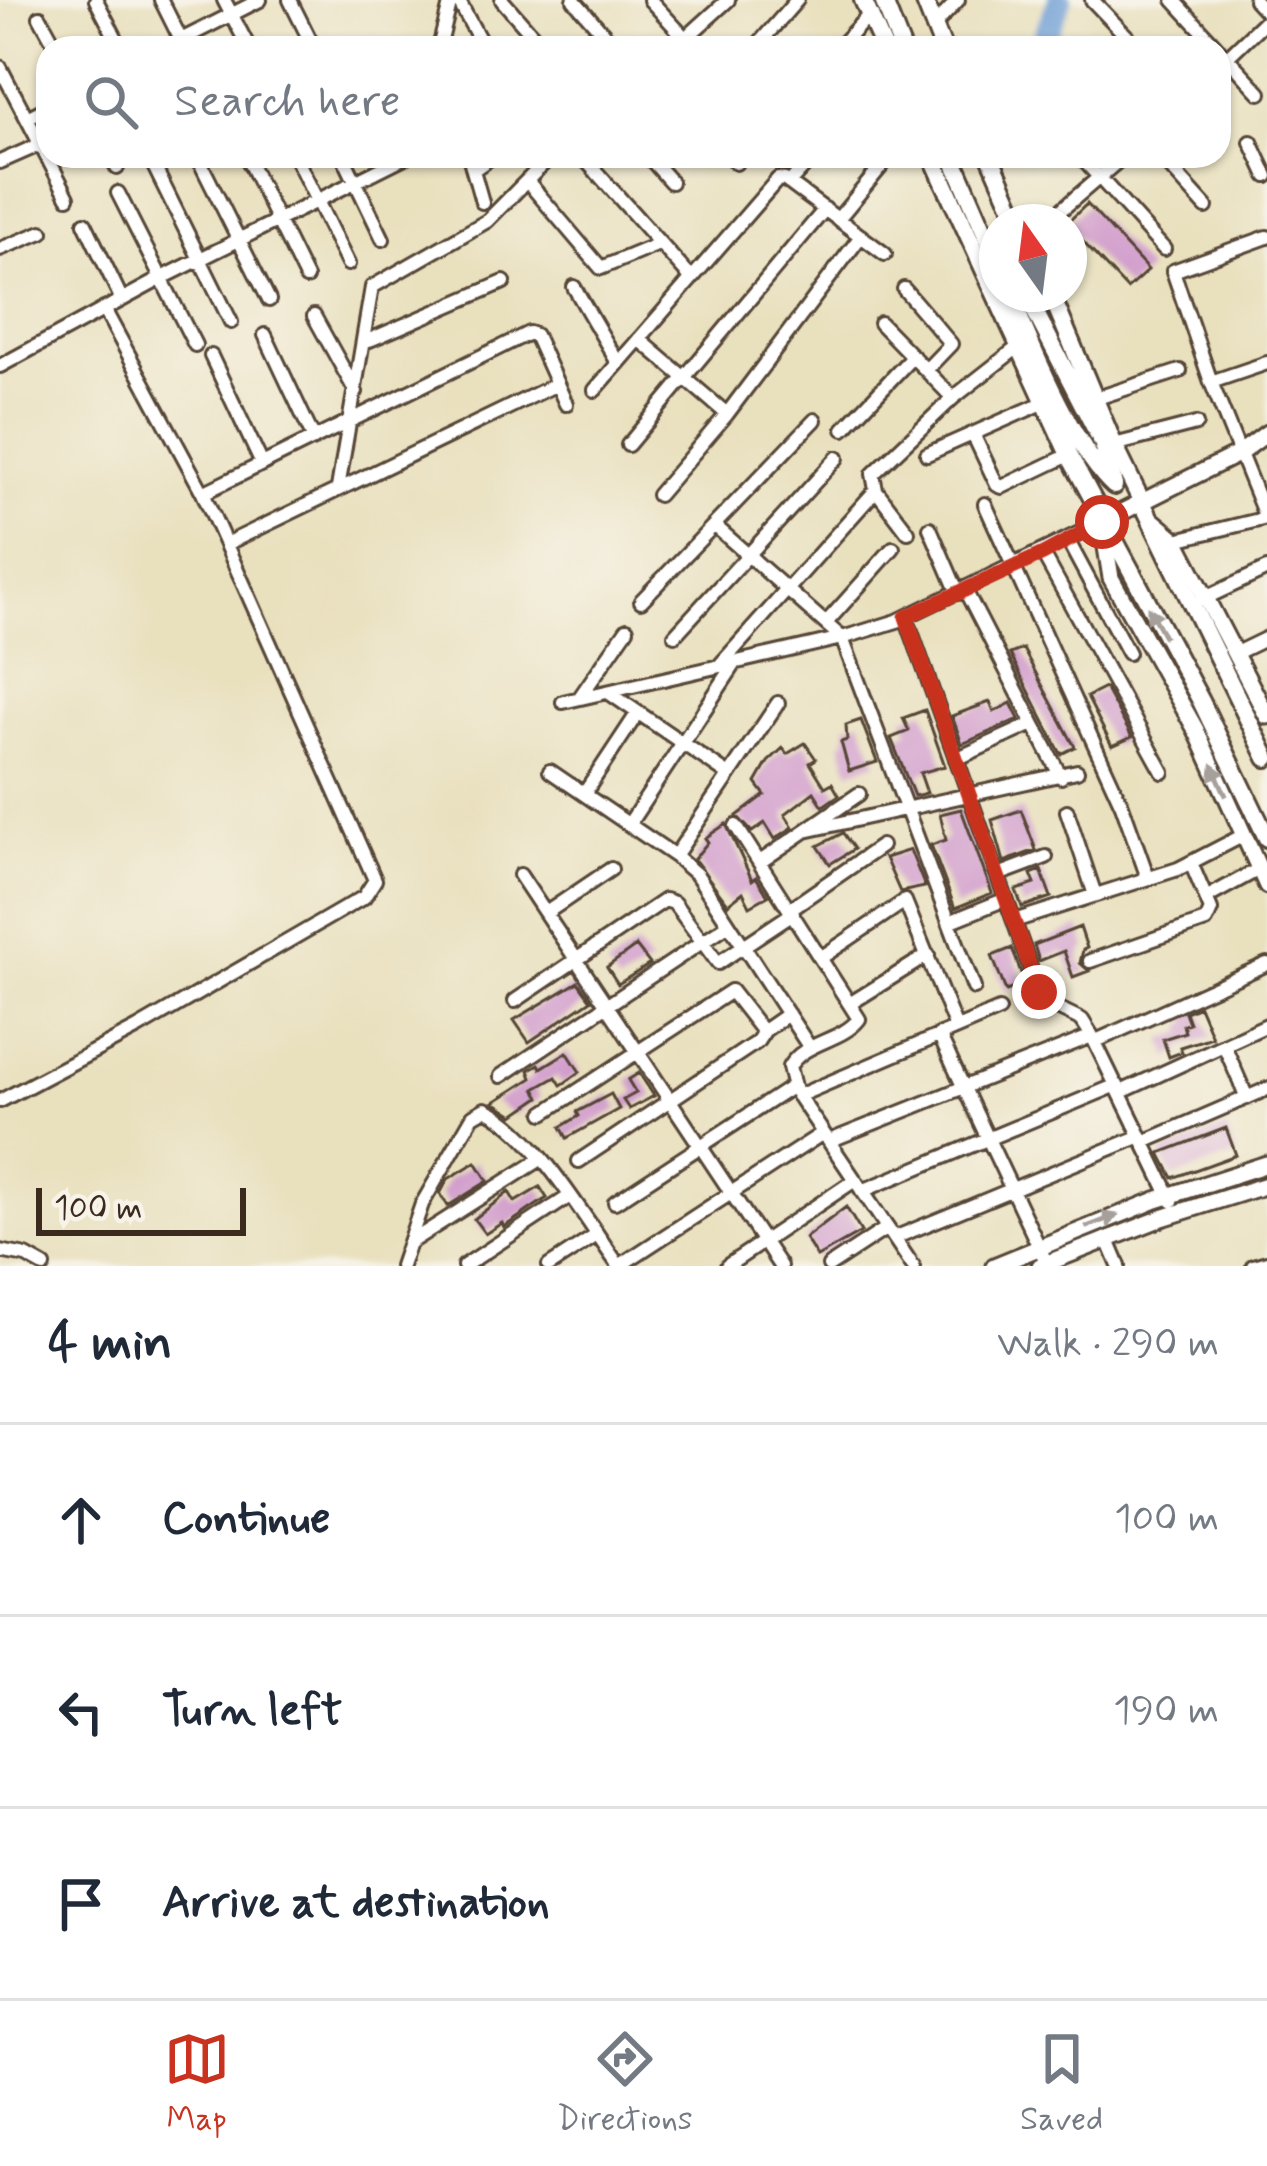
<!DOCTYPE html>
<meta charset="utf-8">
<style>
:root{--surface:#fff;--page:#f6f6f7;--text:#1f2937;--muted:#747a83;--line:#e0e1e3;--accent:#c8321e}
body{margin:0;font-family:Mynerve,sans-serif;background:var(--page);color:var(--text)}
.compass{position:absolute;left:979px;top:204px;width:108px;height:108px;border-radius:50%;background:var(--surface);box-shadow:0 3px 9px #0004;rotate:346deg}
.scale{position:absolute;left:36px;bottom:30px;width:210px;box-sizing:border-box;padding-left:12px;border:6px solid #3b2a1e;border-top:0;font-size:33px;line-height:42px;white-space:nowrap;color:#3b2a1e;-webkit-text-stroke:9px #f7f3e8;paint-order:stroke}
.stop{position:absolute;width:36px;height:36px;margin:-27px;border:9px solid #c8321e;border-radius:50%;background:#fff}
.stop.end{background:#c8321e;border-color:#fff;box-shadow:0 3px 12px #0008}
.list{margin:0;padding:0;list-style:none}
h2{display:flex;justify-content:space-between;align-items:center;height:156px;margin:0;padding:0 48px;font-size:51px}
h2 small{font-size:39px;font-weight:400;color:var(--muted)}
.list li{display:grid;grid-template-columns:78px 1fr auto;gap:36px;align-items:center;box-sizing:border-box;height:192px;padding:0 48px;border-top:3px solid var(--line)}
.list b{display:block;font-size:45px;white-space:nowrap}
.list em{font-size:39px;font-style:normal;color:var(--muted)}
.icon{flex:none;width:66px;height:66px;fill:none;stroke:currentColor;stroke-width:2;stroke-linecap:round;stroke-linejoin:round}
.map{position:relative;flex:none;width:1267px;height:1266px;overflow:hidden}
.search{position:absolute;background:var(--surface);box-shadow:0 3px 9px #0004;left:36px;right:36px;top:36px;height:132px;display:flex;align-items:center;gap:30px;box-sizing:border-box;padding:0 42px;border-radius:36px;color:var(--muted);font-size:45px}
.sheet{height:732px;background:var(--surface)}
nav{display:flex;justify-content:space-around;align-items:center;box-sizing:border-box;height:168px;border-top:3px solid var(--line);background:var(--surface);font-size:33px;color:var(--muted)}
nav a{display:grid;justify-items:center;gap:6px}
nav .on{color:var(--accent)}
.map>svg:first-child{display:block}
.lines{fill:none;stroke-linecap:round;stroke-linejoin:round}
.river{stroke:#6b9cd5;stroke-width:24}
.building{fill:#d19ccc}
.minor-casing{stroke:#554536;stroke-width:18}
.tertiary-casing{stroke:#554536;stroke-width:21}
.secondary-casing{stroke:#554536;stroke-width:22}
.minor{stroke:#fff;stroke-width:12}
.tertiary{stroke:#fff;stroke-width:15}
.secondary{stroke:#fff;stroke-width:16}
.oneway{fill:#a79f9a}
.route{stroke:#c8321e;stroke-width:15}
</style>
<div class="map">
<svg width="1267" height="1266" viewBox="0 0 1267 1266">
<rect width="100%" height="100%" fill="#f7f3e8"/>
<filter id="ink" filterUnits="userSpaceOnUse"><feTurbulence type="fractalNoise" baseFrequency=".00833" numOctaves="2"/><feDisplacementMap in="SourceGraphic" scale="24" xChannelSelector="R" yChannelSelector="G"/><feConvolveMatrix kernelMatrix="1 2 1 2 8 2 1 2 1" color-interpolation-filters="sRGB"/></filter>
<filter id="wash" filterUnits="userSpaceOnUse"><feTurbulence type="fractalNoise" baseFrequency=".004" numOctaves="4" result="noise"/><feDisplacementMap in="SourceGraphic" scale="48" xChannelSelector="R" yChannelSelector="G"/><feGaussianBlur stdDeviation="2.7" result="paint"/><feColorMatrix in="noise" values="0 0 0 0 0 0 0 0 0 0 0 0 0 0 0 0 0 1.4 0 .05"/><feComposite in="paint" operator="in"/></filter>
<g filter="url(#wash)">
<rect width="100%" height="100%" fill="#e9e0be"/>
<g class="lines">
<path class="river" d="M1040,48L1060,0"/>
</g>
<g id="blocks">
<path class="building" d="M1087,204L1148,270L1127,289L1069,227L1068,222Z
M1023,649L1075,747L1061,754L1010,654Z
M1105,688L1132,737L1112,746L1087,697Z
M990,702L994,712L1011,703L1019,719L962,744L952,716Z
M925,710L945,766L920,773L927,793L914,796L891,738L909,731L903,718Z
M861,720L877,762L849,771L841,742L847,740L846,725Z
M805,743L816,759L810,763L825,787L832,783L839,795L823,806L814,792L785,814L793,827L775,839L765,823L752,832L737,816L765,795L756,783L768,762L783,748L787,754Z
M961,809L992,893L955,908L931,845L946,840L940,814Z
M1021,810L1036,850L1004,862L992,820Z
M726,824L752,880L756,877L768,896L750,906L743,892L728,904L694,859L708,842L705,838Z
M843,833L854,849L830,864L818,846Z
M910,850L925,887L900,892L885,858Z
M1041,870L1051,897L1022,907L1016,890L1035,884L1031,874Z
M1080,927L1087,948L1083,950L1080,963L1089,971L1073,977L1064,951L1039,961L1034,945Z
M636,946L650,964L618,984L607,967Z
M1012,948L1025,984L1006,991L992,956Z
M578,982L591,1000L529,1042L514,1020Z
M1199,1006L1212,1037L1180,1047L1182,1052L1169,1057L1163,1039L1185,1032L1183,1025L1189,1023L1185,1012Z
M567,1052L580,1072L566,1082L561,1085L556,1077L535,1089L540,1097L514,1115L494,1102L532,1078L529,1070L539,1064L541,1068Z
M639,1073L654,1096L629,1109L623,1100L636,1093L628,1080Z
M611,1094L619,1109L567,1138L561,1127L579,1116L577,1112Z
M1226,1128L1236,1155L1173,1178L1160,1153Z
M476,1162L488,1181L448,1206L440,1194L448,1179Z
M540,1187L547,1198L504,1227L502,1223L485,1234L474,1219L509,1192L515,1202Z
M846,1207L861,1232L817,1257L805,1238Z"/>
</g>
</g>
<g filter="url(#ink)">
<use href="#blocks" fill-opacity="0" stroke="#554536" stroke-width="3"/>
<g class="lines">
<defs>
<path id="minor" d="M96,0L121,48
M161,0L185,48
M224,0L249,48
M290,0L314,48
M458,0L484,48
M502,0L544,48
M574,0L616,48
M650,0L685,38
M1092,0L1138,48
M1174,0L1218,48
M1255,0L1267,13
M40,17L57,48
M934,26L958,0
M165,48L260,0
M439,48L451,0
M675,48L728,0
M755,48L797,0
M838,48L870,14
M1224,54L1260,93
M1219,65L1267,19
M0,67L68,197
M27,118L48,107
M1251,142L1267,176
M111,156L117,168
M197,156L269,300
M246,156L306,278
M295,156L348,264
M343,156L383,239
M469,156L482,202
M582,156L691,278
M648,156L671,182
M729,156L736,163
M1080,156L1164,249
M1160,156L1206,207
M151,160L231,322
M0,162L41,144
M473,170L493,156
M528,182L601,268L659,244
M789,183L814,156
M118,193L195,345
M838,219L890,156
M1047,222L1124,156
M85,223L122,300
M0,249L42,232
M574,287L618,363
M904,289L951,344L926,370
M314,316L356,392
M880,323L953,398
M265,335L314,439
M639,339L727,414
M365,342L504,282
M211,356L262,464
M0,366L162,278L407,156
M1211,382L1267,363
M595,390L778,179L785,180L885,254
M1097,398L1180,371
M844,429L913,356
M973,434L997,485L1002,487L1069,455
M628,445L825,209
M1114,445L1196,424
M927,454L1045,402
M338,488L372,287L487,221L551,156
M203,493L529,333L535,335L566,404
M658,495L727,414L861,236
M985,504L1122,805L1148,878
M1266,518L1211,382L1173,271L1267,237
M714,525L842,638L974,988
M930,528L958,593
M908,532L876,490L873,474L953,398L1018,347
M1176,540L1267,518
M1068,541L1128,653
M226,544L557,384
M1043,554L1163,772
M965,590L1061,777
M1203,599L1267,569
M641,601L815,420
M906,617L1039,992L1045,1002L1082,1020L1092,1036L1172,1201
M826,623L893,548
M675,635L837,458
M1234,654L1267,638
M720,665L876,490
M608,692L729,775
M580,697L627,629
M563,702L842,638L897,621L1102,522
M956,759L1033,724
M550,771L675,856L697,875L810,1048
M584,794L637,714
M1067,811L1095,895
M629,824L736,662
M736,826L859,1019C841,1042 804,1041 789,1067L795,1091L913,1266
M805,831L1077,771
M675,856L778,703
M760,862L859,794
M520,875L780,1266
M998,875L1046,857
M1206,898L1259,869
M790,909L881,846
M546,913L611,869
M1014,921L1178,869L1244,835
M949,922L1006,899
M822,957L905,901L956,1028
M1090,961L1206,921L1211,910L1191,863
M515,1001L665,900L674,903L718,963L793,913
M851,1003L928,955
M939,1035L1048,1266
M1096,1041L1267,964
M1224,1045L1247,1098
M501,1076L729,924
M1121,1092L1267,1025
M798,1096L999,1010
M0,1101L138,1028L364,897L375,880L203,493L104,309
M544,1113L731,991L763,1032
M829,1141L1092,1036
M1144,1142L1267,1089
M579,1161L757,1042L765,1030L788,1014
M862,1191L1117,1085
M615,1202L793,1086
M894,1238L1141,1136
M1108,1240L1119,1266
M409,1243L541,1159
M0,1251L26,1256L44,1266
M401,1266L422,1204L473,1116L485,1109C535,1131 587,1222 619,1266
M464,1266L570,1196
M549,1266L597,1235
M619,1266L823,1133
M727,1266L855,1180
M829,1266L887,1228
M1253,1266L1267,1262"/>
<path id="tertiary" d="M1267,433L1240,453L1102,522L1111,578L1196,730L1267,886
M1151,519L1176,540L1267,716
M994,1266L1156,1200L1267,1164
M1040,1266L1162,1218L1267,1185"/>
<path id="secondary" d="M863,0L884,48
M883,0L902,48
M924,0L943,48
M932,156L1069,455L1201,701L1267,838
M952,156L997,260
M990,156L1019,222
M1010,294C1031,347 1073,448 1114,486
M1026,294L1103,444L1114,485
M1051,294L1114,445L1267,758"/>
</defs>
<use href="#minor" class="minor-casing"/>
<use href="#tertiary" class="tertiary-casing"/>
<use href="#secondary" class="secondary-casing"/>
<use href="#minor" class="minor"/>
<use href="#tertiary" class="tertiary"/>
<use href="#secondary" class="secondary"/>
</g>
<defs><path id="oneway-solid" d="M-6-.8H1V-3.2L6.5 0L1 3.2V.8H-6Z" transform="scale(3)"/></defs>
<g class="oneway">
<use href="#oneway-solid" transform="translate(1156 622) rotate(-119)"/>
<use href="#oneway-solid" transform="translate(1219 780) rotate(-114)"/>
<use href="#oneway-solid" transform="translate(1102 1221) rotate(-21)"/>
</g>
</g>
<g class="lines" filter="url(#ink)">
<path class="route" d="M1039,992L906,617L1043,554L1102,522"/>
</g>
</svg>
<svg class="compass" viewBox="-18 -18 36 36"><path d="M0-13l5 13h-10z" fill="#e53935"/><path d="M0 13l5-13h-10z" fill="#747a83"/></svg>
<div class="scale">100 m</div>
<div class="stop" style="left:1102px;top:522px"></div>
<div class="stop end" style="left:1039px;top:992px"></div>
<div class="search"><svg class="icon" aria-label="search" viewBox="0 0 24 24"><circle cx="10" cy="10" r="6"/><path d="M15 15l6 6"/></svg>Search here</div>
</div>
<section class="sheet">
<h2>4 min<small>Walk · 290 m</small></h2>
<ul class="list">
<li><svg class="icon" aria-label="ahead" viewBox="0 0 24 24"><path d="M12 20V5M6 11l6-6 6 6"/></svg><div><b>Continue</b></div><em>100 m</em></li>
<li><svg class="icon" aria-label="left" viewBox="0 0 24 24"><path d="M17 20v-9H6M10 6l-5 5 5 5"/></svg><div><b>Turn left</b></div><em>190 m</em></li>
<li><svg class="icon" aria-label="arrive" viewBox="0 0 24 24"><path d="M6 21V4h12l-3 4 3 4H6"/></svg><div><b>Arrive at destination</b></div></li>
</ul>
</section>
<nav>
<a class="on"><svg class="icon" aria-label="map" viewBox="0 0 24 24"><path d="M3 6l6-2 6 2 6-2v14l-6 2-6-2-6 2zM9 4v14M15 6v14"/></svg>Map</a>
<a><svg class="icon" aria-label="directions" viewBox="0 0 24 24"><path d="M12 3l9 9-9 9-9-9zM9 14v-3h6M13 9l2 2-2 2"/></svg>Directions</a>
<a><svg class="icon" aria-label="saved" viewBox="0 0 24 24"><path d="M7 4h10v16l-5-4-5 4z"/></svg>Saved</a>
</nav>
